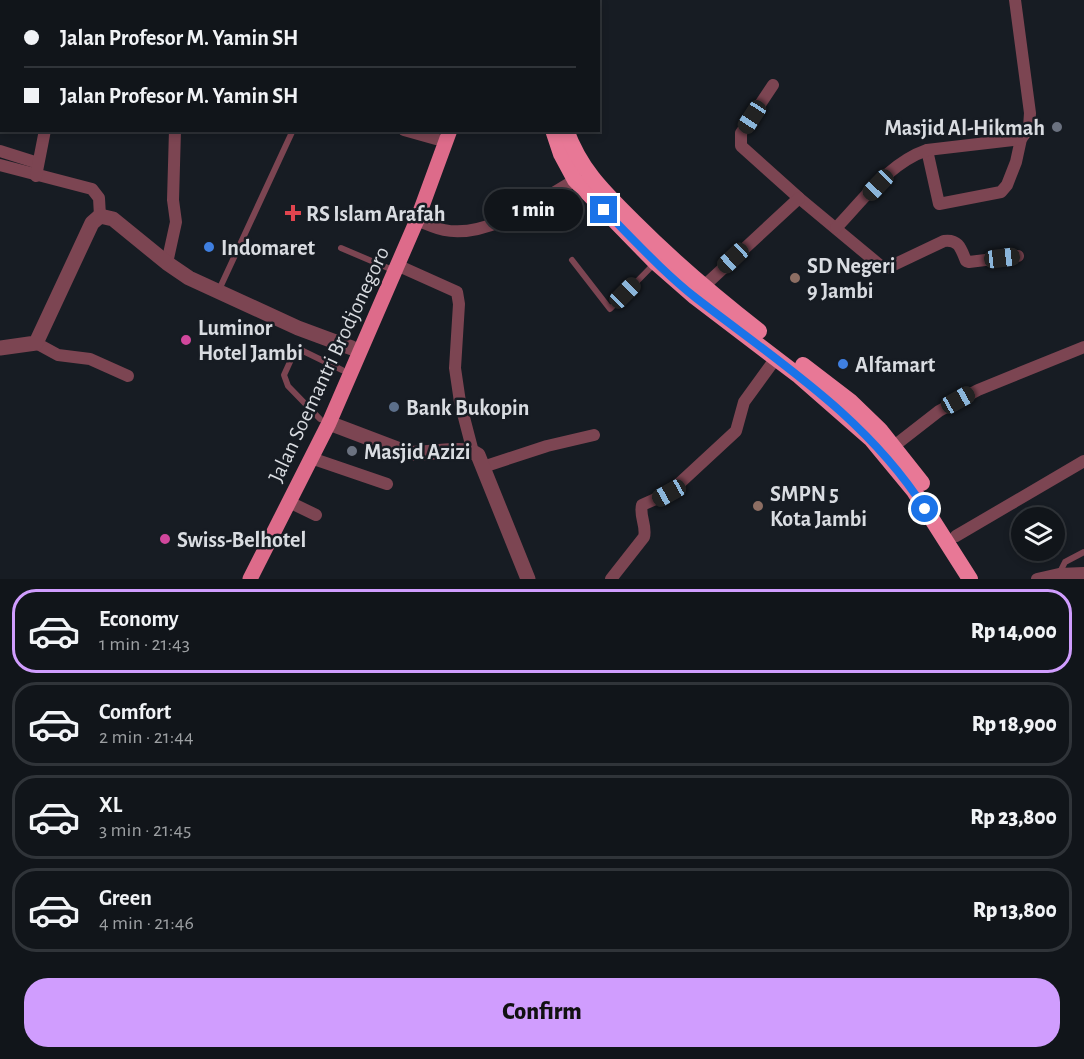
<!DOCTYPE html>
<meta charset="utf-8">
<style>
body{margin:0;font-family:"Alegreya Sans",sans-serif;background:#1a1e23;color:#f1f3f6;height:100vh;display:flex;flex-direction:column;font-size:22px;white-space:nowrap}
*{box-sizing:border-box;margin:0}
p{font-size:20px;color:#9c9fa2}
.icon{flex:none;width:33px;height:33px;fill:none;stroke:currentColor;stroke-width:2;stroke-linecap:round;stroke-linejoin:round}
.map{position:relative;height:579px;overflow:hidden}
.drawer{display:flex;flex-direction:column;background:#11151a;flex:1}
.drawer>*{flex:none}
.banner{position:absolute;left:0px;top:0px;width:600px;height:132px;box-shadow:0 3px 9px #0003,0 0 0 2px #303439;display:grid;align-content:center;height:132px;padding:0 24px;background:#11151a}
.fabs{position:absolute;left:1011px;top:507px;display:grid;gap:12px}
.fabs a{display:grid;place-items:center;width:54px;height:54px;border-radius:50%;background:#11151a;box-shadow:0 3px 9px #0003,0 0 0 2px #303439;font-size:30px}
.end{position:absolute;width:27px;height:27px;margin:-14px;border:8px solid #1a73e8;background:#fff;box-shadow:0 0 0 3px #fff}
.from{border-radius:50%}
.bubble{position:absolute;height:42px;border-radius:21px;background:#11151a;box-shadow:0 3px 9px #0003,0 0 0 2px #303439;font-size:20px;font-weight:800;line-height:42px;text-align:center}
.car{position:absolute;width:18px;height:36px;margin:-18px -9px;border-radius:8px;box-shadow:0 0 4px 2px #0007;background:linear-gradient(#222 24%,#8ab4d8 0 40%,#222 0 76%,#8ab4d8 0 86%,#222 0)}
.banner b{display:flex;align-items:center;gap:21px;height:57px;font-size:22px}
.banner b+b{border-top:2px solid #303439}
.banner i{width:15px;height:15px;background:#f1f3f6}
ul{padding:10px 0 0;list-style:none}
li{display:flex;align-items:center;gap:18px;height:84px;margin:0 12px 9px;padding:0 12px;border:3px solid #303439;border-radius:24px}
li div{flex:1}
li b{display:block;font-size:22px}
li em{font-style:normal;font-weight:800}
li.active{border-color:#d09dfe}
li>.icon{width:54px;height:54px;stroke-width:1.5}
.action{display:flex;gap:12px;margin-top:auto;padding:12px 24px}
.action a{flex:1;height:69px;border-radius:24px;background:#d09dfe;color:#111;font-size:24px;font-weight:800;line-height:69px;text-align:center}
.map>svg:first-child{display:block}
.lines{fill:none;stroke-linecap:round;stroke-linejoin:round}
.service{stroke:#7c4552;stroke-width:6}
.minor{stroke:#7c4552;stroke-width:12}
.tertiary{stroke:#7c4552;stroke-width:15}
.primary{stroke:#dd6b8a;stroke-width:15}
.trunk{stroke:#e87896;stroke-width:16}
.route{stroke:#1a73e8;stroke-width:8}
.worship-dot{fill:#6b7280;stroke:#171c23;stroke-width:2}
.health-dot{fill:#e0444e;stroke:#171c23;stroke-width:2}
.shop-dot{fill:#3f7fe0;stroke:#171c23;stroke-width:2}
.education-dot{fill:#8d6e63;stroke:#171c23;stroke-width:2}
.hotel-dot{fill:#d1479c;stroke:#171c23;stroke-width:2}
.service-dot{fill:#5c6f8a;stroke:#171c23;stroke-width:2}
.labels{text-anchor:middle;stroke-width:5;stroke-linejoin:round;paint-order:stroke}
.poi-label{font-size:22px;font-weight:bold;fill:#d9dce1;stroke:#171c23;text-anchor:start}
.street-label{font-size:22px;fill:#d9dce1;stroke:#171c23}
</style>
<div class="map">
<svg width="1084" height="579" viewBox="0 0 1084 579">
<rect width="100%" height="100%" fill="#171c23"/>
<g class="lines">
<g class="service">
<polyline points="341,248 388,268"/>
<polyline points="572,260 610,309 655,263"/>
<polyline points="218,292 293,130"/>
<polyline points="320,419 288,386 284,375 294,353 301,350 342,370"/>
<polyline points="1059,574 1065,562 1084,552"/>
</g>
<g class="minor">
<polyline points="37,0 39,2"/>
<polyline points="159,0 161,2"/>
<polyline points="508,0 510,2"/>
<polyline points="17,2 18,0"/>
<polyline points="212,2 213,0"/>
<polyline points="0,53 2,49"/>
<path d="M 773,85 L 741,133 L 741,146 L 799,198 L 882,267 L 887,268 L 944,241 C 959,239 961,249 966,261 L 969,262 L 1018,256"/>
<polyline points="404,130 436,139"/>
<polyline points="927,150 939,204 1001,192 1007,185 1016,162 1021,139 1029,128 1030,113 1015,0"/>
<polyline points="0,151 38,163"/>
<polyline points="0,165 92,189 99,198 100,216"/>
<polyline points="36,176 45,130"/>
<path d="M 417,220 C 426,224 435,228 444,230 C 487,239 539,201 575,180"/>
<path d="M 836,228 C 863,200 889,163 927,150 L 1021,139"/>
<polyline points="167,263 176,222 173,200 175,130"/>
<polyline points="399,266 457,292 459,304 455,368 460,402 473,452"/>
<polyline points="703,287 799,198"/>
<polyline points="36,343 58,355 90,359 128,376"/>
<polyline points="894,446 939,411 978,390 1084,347"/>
<polyline points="311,458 387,484"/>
<polyline points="483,467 547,446 594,435"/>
<polyline points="289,502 316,515"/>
<polyline points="956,536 1084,461"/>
<path d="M 611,579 L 644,537 C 647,526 639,516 642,505 L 669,493 L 736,431 L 744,402 L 776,358"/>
<polyline points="1037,579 1059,574 1084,573"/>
</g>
<g class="tertiary">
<polyline points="0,348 36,343 92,223 100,216 113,219 167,263 189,278 298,328 352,348"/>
<path d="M 329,423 L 408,453 C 427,455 465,445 478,455 L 528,579"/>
</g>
<polyline class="primary" points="250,579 329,423 417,220 450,130"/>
<g class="trunk">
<polyline points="534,2 537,0"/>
<polyline points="567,2 569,0"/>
<polyline points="553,130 561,154 575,180 655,262 695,297 799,376 871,439 914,491 970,579"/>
<path d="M 566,130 C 581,171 604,192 634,222 C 674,262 714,296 759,331"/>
<polyline points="803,365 850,401 880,430 922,483"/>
</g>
</g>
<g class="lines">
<path class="route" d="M 604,210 C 634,240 663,272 696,298 C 780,363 867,418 925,509"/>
</g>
<g class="worship-dot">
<circle cx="1057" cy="127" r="6"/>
<circle cx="352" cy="451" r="6"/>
</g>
<path class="health-dot" d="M290 204h6v6h6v6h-6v6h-6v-6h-6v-6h6z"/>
<g class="shop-dot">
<circle cx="209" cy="247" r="6"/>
<circle cx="843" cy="364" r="6"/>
</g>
<g class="education-dot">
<circle cx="795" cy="278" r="6"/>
<circle cx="758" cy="506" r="6"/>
</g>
<g class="hotel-dot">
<circle cx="186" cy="340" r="6"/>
<circle cx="165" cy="539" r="6"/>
</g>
<circle class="service-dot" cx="394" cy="407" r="6"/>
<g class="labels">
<g class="poi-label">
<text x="1045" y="135" text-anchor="end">Masjid Al-Hikmah</text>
<text x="306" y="221">RS Islam Arafah</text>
<text x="221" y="255">Indomaret</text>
<text x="807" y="273">SD Negeri<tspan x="807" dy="25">9 Jambi</tspan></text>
<text x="198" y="335">Luminor<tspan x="198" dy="25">Hotel Jambi</tspan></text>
<text x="855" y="372">Alfamart</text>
<text x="406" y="415">Bank Bukopin</text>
<text x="364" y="459">Masjid Azizi</text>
<text x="770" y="501">SMPN 5<tspan x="770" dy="25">Kota Jambi</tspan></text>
<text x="177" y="547">Swiss-Belhotel</text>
</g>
<g class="street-label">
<text transform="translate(328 364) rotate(-65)" y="8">Jalan Soemantri Brodjonegoro</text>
</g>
</g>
</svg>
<div class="fabs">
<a><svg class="icon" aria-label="layers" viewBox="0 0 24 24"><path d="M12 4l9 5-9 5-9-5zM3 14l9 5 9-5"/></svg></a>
</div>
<i class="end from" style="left:925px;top:509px"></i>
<i class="end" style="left:604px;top:210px"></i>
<div class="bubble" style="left:484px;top:189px;width:99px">1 min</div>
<i class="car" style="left:752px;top:117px;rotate:213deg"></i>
<i class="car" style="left:878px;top:185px;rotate:224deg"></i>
<i class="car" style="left:733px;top:258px;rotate:227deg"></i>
<i class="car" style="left:1002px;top:258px;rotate:83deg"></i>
<i class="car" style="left:625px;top:293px;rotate:45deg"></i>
<i class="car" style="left:958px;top:400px;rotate:61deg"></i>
<i class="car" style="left:669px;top:493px;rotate:241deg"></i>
<div class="banner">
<b><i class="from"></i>Jalan Profesor M. Yamin SH</b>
<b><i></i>Jalan Profesor M. Yamin SH</b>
</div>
</div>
<section class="drawer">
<ul>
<li class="active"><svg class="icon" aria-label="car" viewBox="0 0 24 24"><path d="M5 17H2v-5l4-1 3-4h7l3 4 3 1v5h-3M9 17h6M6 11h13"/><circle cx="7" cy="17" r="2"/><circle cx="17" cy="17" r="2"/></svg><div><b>Economy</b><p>1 min · 21:43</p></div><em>Rp 14,000</em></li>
<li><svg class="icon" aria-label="car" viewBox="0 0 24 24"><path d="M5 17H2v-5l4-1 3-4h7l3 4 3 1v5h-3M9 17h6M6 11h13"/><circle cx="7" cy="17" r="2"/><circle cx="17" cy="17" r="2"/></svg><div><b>Comfort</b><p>2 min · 21:44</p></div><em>Rp 18,900</em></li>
<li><svg class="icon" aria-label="car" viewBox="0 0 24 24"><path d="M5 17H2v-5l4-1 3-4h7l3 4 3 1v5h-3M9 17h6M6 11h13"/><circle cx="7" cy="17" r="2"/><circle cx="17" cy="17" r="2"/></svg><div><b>XL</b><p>3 min · 21:45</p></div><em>Rp 23,800</em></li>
<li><svg class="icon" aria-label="car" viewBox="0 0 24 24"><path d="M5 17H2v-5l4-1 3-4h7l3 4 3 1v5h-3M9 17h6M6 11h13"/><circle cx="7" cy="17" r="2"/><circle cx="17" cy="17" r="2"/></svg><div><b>Green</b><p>4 min · 21:46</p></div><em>Rp 13,800</em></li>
</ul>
<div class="action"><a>Confirm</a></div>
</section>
